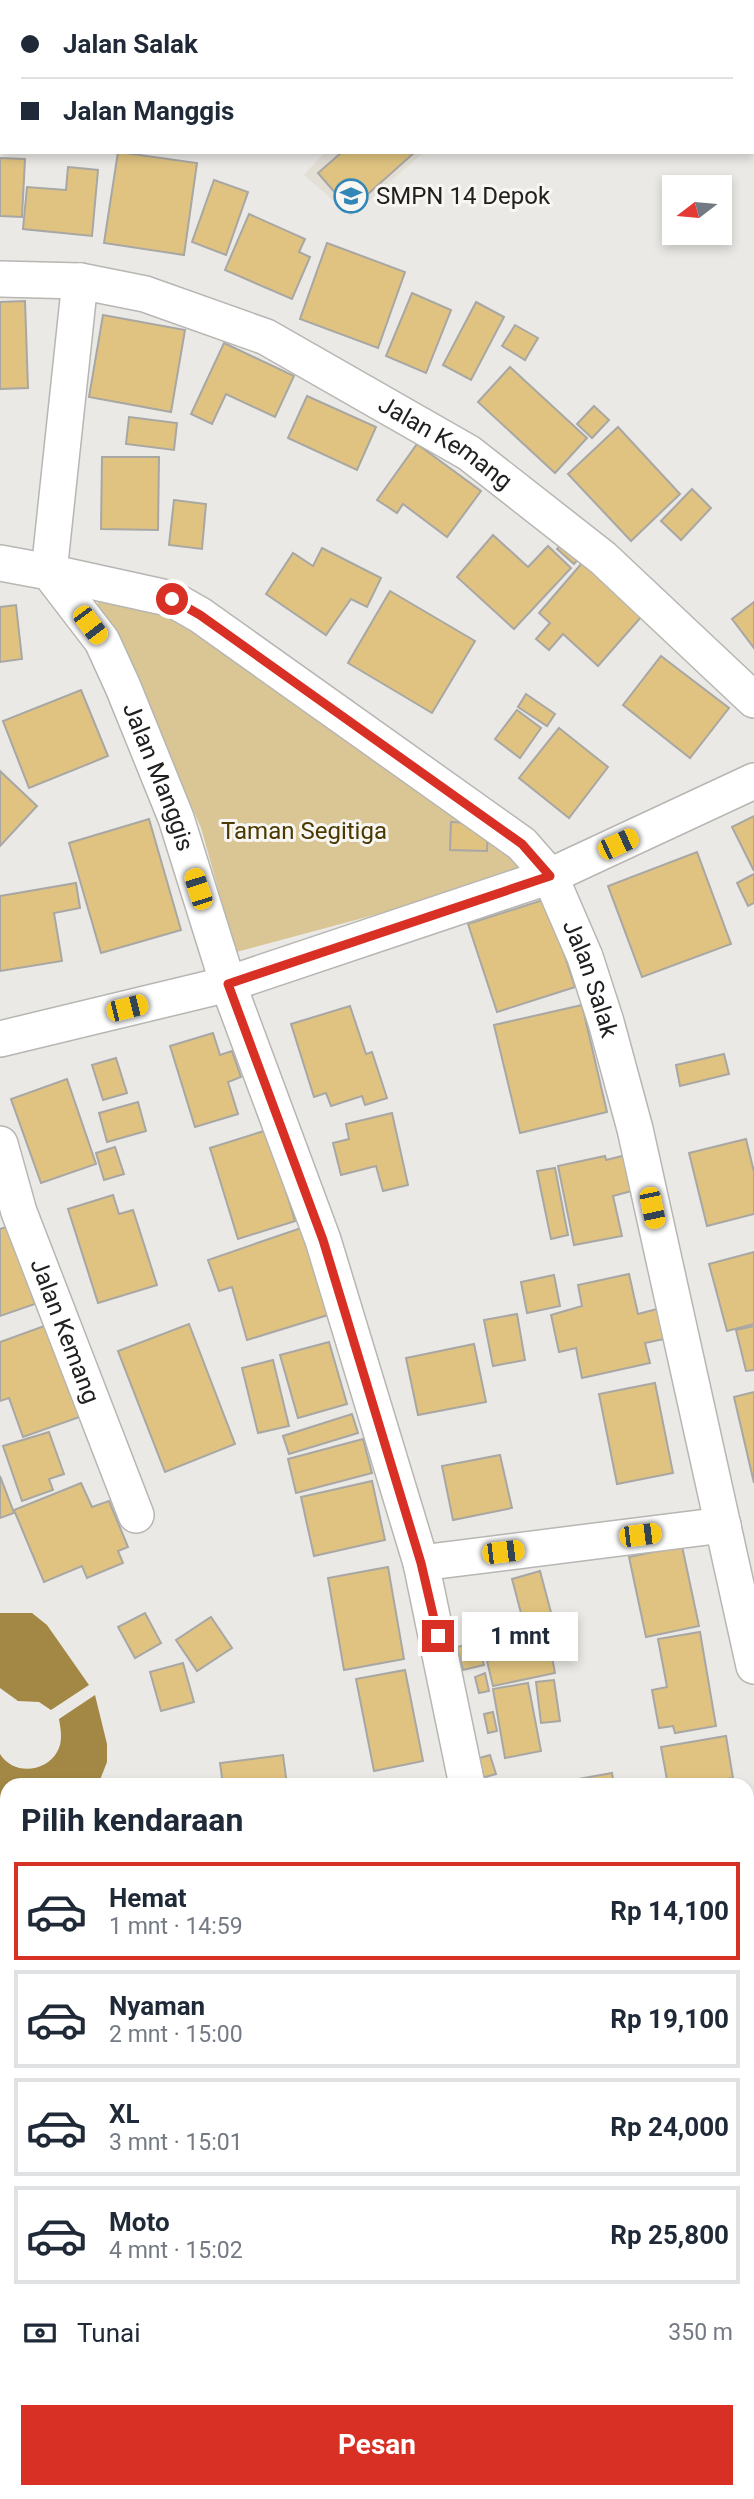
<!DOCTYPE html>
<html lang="id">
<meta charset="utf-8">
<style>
body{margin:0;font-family:Roboto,sans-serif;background:#f2f2f3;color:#1f2937;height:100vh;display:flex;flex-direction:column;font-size:26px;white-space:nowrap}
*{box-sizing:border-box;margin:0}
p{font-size:23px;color:#747a83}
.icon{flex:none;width:38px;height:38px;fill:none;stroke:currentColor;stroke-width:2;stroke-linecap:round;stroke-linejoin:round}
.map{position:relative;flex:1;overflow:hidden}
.panel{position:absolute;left:0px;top:1778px;width:754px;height:721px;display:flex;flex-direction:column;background:#fff;border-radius:21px 21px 0 0;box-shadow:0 4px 10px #0003}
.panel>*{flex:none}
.banner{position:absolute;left:0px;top:0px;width:754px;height:154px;box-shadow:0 4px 10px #0003;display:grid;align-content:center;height:154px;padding:0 21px;background:#fff}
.needle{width:46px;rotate:254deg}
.fabs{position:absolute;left:662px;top:175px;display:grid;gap:14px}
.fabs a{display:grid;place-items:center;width:70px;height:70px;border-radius:0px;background:#fff;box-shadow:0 4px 10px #0003;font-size:35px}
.end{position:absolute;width:32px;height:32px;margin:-16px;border:9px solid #d93025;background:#fff;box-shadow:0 0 0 4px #fff}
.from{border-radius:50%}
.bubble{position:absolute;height:49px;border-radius:0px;background:#fff;box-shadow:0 4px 10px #0003;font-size:23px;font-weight:700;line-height:49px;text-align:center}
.car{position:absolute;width:21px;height:42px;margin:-21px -10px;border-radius:9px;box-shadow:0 0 5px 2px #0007;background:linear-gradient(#f5c518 24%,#345 0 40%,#f5c518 0 76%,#345 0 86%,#f5c518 0)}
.banner b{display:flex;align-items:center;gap:24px;height:66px;font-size:26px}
.banner b+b{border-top:2px solid #e0e1e3}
.banner i{width:18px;height:18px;background:#1f2937}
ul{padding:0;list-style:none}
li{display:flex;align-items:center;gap:21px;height:98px;margin:0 14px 10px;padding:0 7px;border:4px solid #e0e1e3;border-radius:0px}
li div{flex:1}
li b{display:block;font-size:26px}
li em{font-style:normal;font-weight:700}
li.on{border-color:#d93025}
li>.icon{width:63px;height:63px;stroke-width:1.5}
h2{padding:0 21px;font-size:32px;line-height:84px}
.pay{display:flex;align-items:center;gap:18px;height:77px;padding:0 21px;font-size:26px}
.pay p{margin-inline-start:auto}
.action{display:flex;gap:14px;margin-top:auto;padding:14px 21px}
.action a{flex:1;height:80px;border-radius:0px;background:#d93025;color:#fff;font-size:28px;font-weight:700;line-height:80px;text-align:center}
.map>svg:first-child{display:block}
.built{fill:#e3dfd5}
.green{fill:#dac594}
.water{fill:#a38845}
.building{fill:#e0c380;stroke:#a8a7a4;stroke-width:2}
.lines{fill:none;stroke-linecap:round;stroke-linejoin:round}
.minor-casing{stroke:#b7b6b3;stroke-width:38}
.major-casing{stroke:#c5c5c5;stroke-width:42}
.minor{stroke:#fff;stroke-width:35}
.major{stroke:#d5c08c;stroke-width:38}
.route{stroke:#d93025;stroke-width:9}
.labels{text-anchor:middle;stroke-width:6;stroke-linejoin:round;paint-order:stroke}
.poi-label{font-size:24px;fill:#21201f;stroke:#f7f6f3;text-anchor:start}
.street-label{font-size:24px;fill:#21201f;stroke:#f7f6f3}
.park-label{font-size:24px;fill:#4c3900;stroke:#f7f6f3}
</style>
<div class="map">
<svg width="754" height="2499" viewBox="0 0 754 2499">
<rect width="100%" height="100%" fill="#eae9e6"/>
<g class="built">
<rect x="249" y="0" width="285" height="2"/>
<polygon points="325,152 424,152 351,216 304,175"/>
</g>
<polygon class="green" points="98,599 181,608 480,831 521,868 501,881 236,952 201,828 117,635 97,610"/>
<g class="water">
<polygon points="0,1613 32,1613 47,1625 89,1685 51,1710 39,1702 18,1701 0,1688"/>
<path d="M 95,1695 L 107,1744 L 107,1762 L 98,1785 L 7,1785 L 7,1875 L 0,1877 L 0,1754 C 13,1775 45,1773 57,1752 C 63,1742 61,1731 59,1719 Z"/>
</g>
<g class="building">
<rect x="249" y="0" width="63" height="2"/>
<rect x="363" y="0" width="102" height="2"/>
<polygon points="0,22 2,22 2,66 0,47"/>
<polygon points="118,152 197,163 184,255 104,243"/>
<polygon points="342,152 415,152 350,210 318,173"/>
<polygon points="0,158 25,159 22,217 0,216"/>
<polygon points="68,167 98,170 92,236 23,229 27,187 66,190"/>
<polygon points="214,180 248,192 226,255 192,242"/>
<polygon points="249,214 305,239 299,252 310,257 292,299 225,270"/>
<polygon points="327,243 405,272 378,348 300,319"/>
<polygon points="412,293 451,310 426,373 386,356"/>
<polygon points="25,301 28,388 0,389 0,302"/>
<polygon points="476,302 504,317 471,380 443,365"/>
<polygon points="103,315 185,330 171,412 89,397"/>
<polygon points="515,325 538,338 525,360 502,346"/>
<polygon points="224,343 294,376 275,417 226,394 212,424 191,414"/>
<polygon points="510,367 587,438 555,473 478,402"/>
<polygon points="307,396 376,427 357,470 288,438"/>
<polygon points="594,406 609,420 592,438 577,424"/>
<polygon points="129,417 177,423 174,450 126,444"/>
<polygon points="618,427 680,494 631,541 568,474"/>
<polygon points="417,444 481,491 447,537 403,504 397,513 377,500"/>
<polygon points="102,457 159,457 158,530 101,529"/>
<polygon points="692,489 711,508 681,540 661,521"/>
<polygon points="174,500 206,504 202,549 169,545"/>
<polygon points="493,535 528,567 548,546 571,568 514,629 457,577"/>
<polygon points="570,536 585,551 574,564 557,549"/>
<polygon points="322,548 381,578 367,607 351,599 326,635 266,594 293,553 313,566"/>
<polygon points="582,563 642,616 598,666 563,634 549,650 536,639 550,623 539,613"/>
<polygon points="390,591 475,641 432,713 348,663"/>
<polygon points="754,602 754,648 732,619"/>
<polygon points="16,605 22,659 0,662 0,607"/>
<polygon points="661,656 729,708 690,758 623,705"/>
<polygon points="81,690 108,756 29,788 3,721"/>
<polygon points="526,694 555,714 547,726 518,707"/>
<polygon points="517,710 541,728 520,758 495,739"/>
<polygon points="559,728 608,767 569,818 519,778"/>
<polygon points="0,771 37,806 0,846"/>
<polygon points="754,816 754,871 732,827"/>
<polygon points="149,819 181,930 101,953 69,843"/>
<polygon points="451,822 488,824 487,851 450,850"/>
<polygon points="697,852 731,944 642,977 608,886"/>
<polygon points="754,874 754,903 748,906 737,883"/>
<polygon points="76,883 80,908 54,913 62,961 0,971 0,896"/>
<polygon points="546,899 575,987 497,1012 468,924"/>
<polygon points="582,1005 607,1112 520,1133 494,1025"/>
<polygon points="350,1006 366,1054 372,1052 387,1098 365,1105 362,1096 331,1106 326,1093 314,1097 291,1024"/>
<polygon points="213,1033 220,1055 232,1051 241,1077 228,1082 238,1114 195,1127 170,1046"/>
<polygon points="724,1054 729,1074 680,1086 676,1065"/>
<polygon points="116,1058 127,1093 103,1100 92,1065"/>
<polygon points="67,1079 96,1164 41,1183 11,1099"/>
<polygon points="138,1102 146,1131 107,1142 99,1113"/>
<polygon points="392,1113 408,1185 383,1191 376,1166 341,1175 333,1143 349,1139 346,1124"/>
<polygon points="267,1130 295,1221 238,1239 210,1148"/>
<polygon points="746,1139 754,1172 754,1214 707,1226 689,1153"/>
<polygon points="115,1147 124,1174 104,1180 96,1153"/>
<polygon points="630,1154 639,1189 613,1196 622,1236 574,1245 558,1166 605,1156 606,1160"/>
<polygon points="555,1168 568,1235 551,1239 537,1171"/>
<polygon points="113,1195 119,1214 133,1210 157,1285 98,1303 68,1209"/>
<polygon points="9,1226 35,1304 0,1316 0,1229"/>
<polygon points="301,1228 328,1315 247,1340 232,1287 219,1291 208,1260"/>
<polygon points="754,1252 754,1324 727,1331 709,1264"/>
<polygon points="629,1274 638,1314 657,1309 664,1339 645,1343 650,1363 582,1378 576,1348 559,1352 551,1315 582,1306 578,1285"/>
<polygon points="554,1275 560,1306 527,1313 521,1282"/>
<polygon points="517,1314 525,1360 493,1366 484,1320"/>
<polygon points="58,1321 91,1413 23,1437 9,1398 0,1401 0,1342"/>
<polygon points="189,1324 235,1444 165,1472 118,1351"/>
<polygon points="754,1326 754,1370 746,1371 736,1330"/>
<polygon points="329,1342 347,1404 298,1418 280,1355"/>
<polygon points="474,1344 486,1402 418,1415 406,1358"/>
<polygon points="273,1360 289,1426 258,1433 242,1368"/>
<polygon points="655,1383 673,1473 617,1484 599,1394"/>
<polygon points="754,1392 754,1483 734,1397"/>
<polygon points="352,1414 358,1433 289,1454 283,1436"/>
<polygon points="49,1432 64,1474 49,1479 53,1490 22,1501 3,1446"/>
<polygon points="363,1439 372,1473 296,1493 288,1459"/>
<polygon points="500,1455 512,1508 453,1520 442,1466"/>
<polygon points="0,1476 14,1513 0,1518"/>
<polygon points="372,1481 385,1540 314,1556 301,1497"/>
<polygon points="81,1483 92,1507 109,1501 128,1547 118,1551 123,1563 87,1578 82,1566 44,1582 14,1510"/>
<polygon points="682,1546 699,1626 646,1637 629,1557"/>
<polygon points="388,1567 404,1659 344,1670 328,1578"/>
<polygon points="540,1571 553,1620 525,1628 512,1579"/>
<polygon points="145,1613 161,1643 135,1658 118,1627"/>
<polygon points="211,1617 232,1648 197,1671 176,1640"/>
<polygon points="700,1632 716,1726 675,1733 673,1726 659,1728 652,1690 667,1687 658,1639"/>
<polygon points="478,1642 484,1665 463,1670 457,1647"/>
<polygon points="550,1647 555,1673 493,1686 487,1661"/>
<polygon points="183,1663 194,1702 161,1711 150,1672"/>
<polygon points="405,1670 423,1761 374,1771 356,1679"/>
<polygon points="485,1673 489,1691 479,1693 475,1677"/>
<polygon points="554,1680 560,1721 541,1723 536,1682"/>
<polygon points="528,1683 541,1751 505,1758 493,1689"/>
<polygon points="493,1712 497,1731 488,1733 484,1714"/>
<polygon points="726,1736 733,1778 693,1785 668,1785 661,1747"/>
<polygon points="283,1755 287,1785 223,1785 220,1763"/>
<polygon points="490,1755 496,1774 482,1778 476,1759"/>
<polygon points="612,1773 614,1785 545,1785"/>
<polygon points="747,1806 752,1835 747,1836"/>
<polygon points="747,1983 754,1984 752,2030 747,2029"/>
<polygon points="0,2148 7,2149 6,2206 0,2205"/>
<polygon points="754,2241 754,2284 747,2282 747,2265"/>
<polygon points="747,2290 754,2291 754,2302 747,2301"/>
<polygon points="747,2305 754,2306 754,2327 747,2326"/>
<polygon points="0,2317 7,2318 7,2397 0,2396"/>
<polygon points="747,2333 754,2334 754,2391 747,2390"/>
<polygon points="747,2428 754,2429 754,2499 696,2499 697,2492 747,2492"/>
<polygon points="0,2468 7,2469 7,2492 29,2492 28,2499 0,2499"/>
<polygon points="113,2492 133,2492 133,2496"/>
<polygon points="152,2492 173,2492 172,2496"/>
<polygon points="442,2492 482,2492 481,2498"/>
<rect x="529" y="2492" width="36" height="7"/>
<polygon points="570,2492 597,2492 596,2499 569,2499"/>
</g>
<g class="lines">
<defs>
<g id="minor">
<path id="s1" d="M 0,279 L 80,281 L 145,294 L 266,337 L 469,453 L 603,558 L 754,700"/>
<path id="s2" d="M 80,281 L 49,572 L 172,599 L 200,615 L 522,844 L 550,876 L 585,957 L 606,1022 L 635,1129 L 754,1666"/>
<path id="s3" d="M 0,563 L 49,572 L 102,641 L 123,687 L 176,818 L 228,984 L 323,1240 L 421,1563 L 467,1785"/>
<polyline points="0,1039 228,984 550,876 754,781"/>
<path id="s4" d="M 0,1144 L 19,1212 L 136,1515"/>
<polyline points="421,1563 723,1525"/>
<polyline points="747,2151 754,2123"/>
<polyline points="747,2197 754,2198"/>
<polyline points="90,2499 91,2492"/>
<polyline points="387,2499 388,2492"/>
<polyline points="675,2499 676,2492"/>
</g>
<g id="major">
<polyline points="747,1902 754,1901"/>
<polyline points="0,2091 7,2089"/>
</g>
</defs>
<use href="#minor" class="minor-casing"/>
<use href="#major" class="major-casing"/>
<use href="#minor" class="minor"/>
<use href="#major" class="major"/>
</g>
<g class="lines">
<polyline class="route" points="172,599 200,615 522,844 550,876 228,984 323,1240 421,1563 438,1636"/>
</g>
<defs>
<symbol id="school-ring" viewBox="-11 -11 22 22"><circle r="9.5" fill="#f7f6f3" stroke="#3287b7" stroke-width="1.5"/><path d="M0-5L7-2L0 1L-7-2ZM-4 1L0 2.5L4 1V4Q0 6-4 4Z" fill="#3287b7"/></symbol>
</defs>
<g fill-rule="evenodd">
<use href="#school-ring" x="332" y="177" width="38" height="38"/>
</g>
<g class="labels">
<g class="poi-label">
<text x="376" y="204">SMPN 14 Depok</text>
</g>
<g class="street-label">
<text dy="8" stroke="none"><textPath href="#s1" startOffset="483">Jalan Kemang</textPath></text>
<text dy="8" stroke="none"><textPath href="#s3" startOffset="284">Jalan Manggis</textPath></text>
<text dy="8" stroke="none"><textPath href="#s2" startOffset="999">Jalan Salak</textPath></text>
<text dy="8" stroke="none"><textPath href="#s4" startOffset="198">Jalan Kemang</textPath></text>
</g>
<g class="park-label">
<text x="304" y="839">Taman Segitiga</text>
</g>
</g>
</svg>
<div class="fabs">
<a><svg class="needle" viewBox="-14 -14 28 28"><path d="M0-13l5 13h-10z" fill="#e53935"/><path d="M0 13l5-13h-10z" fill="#747a83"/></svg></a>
</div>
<i class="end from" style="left:172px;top:599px"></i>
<i class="end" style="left:438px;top:1636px"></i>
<div class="bubble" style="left:462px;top:1612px;width:116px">1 mnt</div>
<i class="car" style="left:90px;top:625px;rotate:143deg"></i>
<i class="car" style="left:618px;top:844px;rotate:65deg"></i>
<i class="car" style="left:198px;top:889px;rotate:342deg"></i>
<i class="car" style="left:127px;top:1008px;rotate:76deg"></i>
<i class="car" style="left:652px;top:1208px;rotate:168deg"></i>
<i class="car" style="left:640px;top:1535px;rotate:83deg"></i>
<i class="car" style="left:503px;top:1552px;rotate:83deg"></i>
<div class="banner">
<b><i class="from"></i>Jalan Salak</b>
<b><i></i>Jalan Manggis</b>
</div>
<section class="panel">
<h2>Pilih kendaraan</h2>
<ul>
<li class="on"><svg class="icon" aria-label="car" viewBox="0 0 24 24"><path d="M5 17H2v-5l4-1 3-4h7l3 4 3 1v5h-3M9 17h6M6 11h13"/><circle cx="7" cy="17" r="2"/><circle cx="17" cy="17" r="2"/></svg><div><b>Hemat</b><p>1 mnt · 14:59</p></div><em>Rp 14,100</em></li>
<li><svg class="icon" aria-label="car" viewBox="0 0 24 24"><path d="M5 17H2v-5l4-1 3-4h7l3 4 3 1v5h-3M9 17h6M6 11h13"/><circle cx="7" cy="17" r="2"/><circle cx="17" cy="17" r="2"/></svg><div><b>Nyaman</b><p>2 mnt · 15:00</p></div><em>Rp 19,100</em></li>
<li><svg class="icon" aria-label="car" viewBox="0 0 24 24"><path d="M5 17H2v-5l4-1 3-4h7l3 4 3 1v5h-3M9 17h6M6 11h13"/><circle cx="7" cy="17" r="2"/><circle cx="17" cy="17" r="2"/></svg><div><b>XL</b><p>3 mnt · 15:01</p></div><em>Rp 24,000</em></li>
<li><svg class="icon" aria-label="car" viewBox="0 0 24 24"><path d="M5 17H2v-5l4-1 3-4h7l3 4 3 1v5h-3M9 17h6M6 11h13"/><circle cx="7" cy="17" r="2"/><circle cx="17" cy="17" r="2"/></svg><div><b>Moto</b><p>4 mnt · 15:02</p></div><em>Rp 25,800</em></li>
</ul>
<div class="pay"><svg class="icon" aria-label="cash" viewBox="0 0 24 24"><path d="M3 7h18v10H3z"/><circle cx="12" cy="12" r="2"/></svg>Tunai<p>350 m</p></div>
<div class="action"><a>Pesan</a></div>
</section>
</div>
